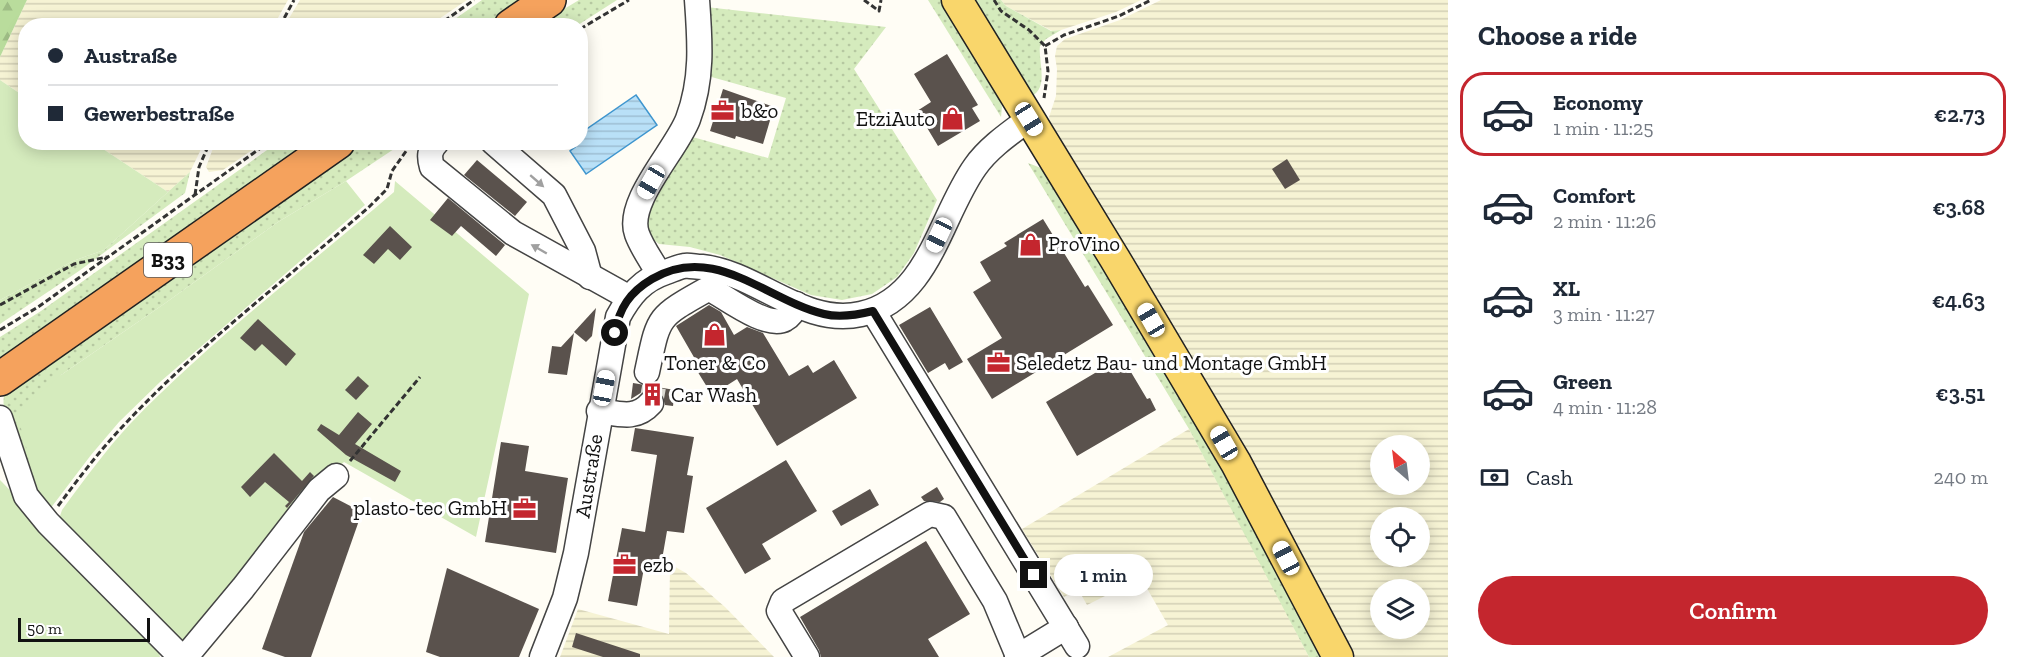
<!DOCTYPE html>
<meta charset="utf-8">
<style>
body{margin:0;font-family:"Zilla Slab",serif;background:#f2f2f3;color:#1f2937;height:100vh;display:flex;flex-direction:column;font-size:22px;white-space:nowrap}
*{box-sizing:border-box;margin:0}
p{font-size:20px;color:#747a83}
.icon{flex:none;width:33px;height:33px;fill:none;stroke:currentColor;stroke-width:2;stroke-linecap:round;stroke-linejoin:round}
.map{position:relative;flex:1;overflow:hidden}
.panel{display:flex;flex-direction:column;background:#fff;width:570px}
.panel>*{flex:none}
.guide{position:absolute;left:18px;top:18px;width:570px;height:132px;border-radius:24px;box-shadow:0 3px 15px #0003;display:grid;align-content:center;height:132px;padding:0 30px;background:#fff}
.needle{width:39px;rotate:332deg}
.buttons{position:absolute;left:1370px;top:435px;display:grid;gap:12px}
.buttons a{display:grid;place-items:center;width:60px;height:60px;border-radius:50%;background:#fff;box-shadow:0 3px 15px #0003;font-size:30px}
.scale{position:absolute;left:18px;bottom:15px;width:132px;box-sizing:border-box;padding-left:6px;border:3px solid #111;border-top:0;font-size:16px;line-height:21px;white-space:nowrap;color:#111;-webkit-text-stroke:4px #fff;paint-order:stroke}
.end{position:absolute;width:27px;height:27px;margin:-14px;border:8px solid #111;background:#fff;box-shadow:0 0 0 3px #fff}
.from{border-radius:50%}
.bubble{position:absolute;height:42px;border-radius:21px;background:#fff;box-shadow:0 3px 15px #0003;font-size:20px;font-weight:600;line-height:42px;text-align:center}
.car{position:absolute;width:18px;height:36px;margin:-18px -9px;border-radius:8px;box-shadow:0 0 4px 2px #0007;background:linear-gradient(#fff 24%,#345 0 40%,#fff 0 76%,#345 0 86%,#fff 0)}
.guide b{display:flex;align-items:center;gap:21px;height:57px;font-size:22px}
.guide b+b{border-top:2px solid #e0e1e3}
.guide i{width:15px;height:15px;background:#1f2937}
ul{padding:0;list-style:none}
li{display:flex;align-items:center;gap:18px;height:84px;margin:0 12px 9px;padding:0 18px;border:3px solid transparent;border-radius:24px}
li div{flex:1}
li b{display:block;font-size:22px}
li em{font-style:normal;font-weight:600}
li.current{border-color:#c4262e}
li>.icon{width:54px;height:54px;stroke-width:1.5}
h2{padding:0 30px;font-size:27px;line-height:72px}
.pay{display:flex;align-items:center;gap:15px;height:66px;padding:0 30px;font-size:22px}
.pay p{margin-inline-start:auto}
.button{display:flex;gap:12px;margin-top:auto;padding:12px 30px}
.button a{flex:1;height:69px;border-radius:36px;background:#c4262e;color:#fff;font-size:24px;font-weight:600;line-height:69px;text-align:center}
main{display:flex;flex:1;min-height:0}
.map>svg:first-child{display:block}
.farmland{fill:url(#farmland-rules);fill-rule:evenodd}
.grass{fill:url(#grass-dots)}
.forest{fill:url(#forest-firs)}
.park{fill:#d5ebbd}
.water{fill:url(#water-rules);stroke:#3f96cf;stroke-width:1.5}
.building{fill:#5a524d}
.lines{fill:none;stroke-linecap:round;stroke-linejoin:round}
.minor-tunnel{stroke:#dbdad3;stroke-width:24;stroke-dasharray:24 12;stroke-linecap:butt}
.minor-casing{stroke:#444;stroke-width:27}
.major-casing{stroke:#222;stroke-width:33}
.highway-casing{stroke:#222;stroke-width:36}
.path{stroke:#333;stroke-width:3;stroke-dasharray:6 3;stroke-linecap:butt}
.minor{stroke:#fff;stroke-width:24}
.major{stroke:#f9d66b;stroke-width:30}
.highway{stroke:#f5a25d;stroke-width:33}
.oneway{fill:#a0a0a0}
.route{stroke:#111;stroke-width:8}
.labels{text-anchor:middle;stroke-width:6;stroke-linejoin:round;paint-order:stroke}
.shield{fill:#fff;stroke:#585858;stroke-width:1.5}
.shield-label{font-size:20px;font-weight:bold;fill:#111}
.poi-label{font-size:21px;fill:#111;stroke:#fff;text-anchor:start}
.street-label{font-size:21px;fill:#111;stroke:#fff}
</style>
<main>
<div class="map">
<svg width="1448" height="657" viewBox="0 0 1448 657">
<defs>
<pattern id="farmland-rules" width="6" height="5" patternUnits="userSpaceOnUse" patternTransform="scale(1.5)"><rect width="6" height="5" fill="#f6f3d4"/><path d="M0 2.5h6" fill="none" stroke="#d2cfb5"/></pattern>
<pattern id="grass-dots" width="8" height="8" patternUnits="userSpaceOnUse" patternTransform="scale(1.5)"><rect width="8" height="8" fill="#d5ebbd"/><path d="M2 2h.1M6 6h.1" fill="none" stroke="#b6c8a1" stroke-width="1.8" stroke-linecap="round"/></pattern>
<pattern id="forest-firs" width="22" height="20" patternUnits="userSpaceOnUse" patternTransform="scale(1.5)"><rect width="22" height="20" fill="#b9dc9c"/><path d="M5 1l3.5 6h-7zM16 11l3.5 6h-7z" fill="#9ebc85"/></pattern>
<pattern id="water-rules" width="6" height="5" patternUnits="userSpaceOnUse" patternTransform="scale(1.5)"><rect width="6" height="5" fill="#b9e0f7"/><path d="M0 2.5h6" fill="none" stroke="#9ebfd3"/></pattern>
</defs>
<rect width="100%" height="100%" fill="#fffdf5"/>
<g class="farmland">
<polygon points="27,0 288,0 274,25 26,26 25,97 0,80 0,57"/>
<polygon points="300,0 467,0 430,25 285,25"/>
<polygon points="1001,0 1141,0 1116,12 1061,30 1052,31 1006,6"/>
<path d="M 1161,0 L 1448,0 L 1448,657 L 1355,657 L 1249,455 L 1128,251 L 1052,129 L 1049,117 L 1056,96 L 1057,69 L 1055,56 L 1057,46 L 1065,39 L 1120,20 ZM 1380,446 L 1419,446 L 1419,484 L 1380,484 ZM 1380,518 L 1419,518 L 1419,556 L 1380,556 ZM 1380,590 L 1419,590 L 1419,628 L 1380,628 Z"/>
<polygon points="94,143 204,143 190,172 168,192"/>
<polygon points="215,143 215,142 262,143 223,170 209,172 206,167"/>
<polygon points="1189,429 1266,574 1309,657 1108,657 1168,625 1141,578 1087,605 1078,589 1064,597 1022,529"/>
<polygon points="670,564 686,573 725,607 774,657 560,657 578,609 669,634"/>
</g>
<g class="grass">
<polygon points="482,0 528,0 489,25 445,26"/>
<polygon points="579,0 617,0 578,25 536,26"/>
<polygon points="928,0 942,0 999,96 1002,107 1001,117"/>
<path d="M 972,0 L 1001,0 L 1006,6 L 1051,31 L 1061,30 L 1046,39 L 1040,46 C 1038,61 1049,87 1032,96 Z"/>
<polygon points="706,7 886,27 854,69 937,200 914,253 897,277 872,294 842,300 811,295 720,255 690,247 659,244 649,236 645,219 655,192 689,136 768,158 786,98 708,76"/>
<polygon points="277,143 317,143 2,359 0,358 0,337 41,311"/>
<path d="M 358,143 L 403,143 L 346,181 L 278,222 L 164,304 L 61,375 L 37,487 L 39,504 L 6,418 C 3,406 2,398 7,387 L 264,206 Z"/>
<polygon points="1028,163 1041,168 1053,179 1222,470 1322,657 1309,657 1189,429"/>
<polygon points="190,172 185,193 79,271 0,324 0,300 73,261 104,250"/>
</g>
<polygon class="forest" points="0,0 27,0 0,57"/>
<g class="park">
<polygon points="0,80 25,97 26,142 94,143 168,192 104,250 73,261 0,300"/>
<polygon points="346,181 365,205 160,382 119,422 91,455 50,509 39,504 37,487 19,421 20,409 61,375 164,304 278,222"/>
<path d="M 395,181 L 529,294 L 476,537 L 344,462 L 322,482 L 192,641 L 171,638 L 59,519 L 62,510 C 84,480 105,451 130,424 C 210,341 307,267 394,192 Z"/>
<polygon points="0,480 156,641 160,657 0,657"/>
</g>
<polygon class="water" points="636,95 657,125 586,174 570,151 575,147 572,143 580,142 581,133"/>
<g class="building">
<polygon points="947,54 978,105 972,108 980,121 938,146 917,111 931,102 914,74"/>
<polygon points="723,89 774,107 763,144 736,136 735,139 710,131"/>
<polygon points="1287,159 1300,180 1285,189 1272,169"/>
<polygon points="477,160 527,202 515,216 464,175"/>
<polygon points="448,198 505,245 496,256 461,226 452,236 430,220"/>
<polygon points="1043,219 1085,287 1088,285 1113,325 992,399 967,359 1002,338 973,292 991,281 980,262 1007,246 1004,243"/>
<polygon points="390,226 412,247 400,260 388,249 374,264 363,255"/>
<polygon points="709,305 721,312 734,335 747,327 763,333 789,376 808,365 813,373 834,360 857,398 777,446 737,379 712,395 691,361 695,359 676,326"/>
<polygon points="930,307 963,362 949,370 945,363 928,373 899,325"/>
<polygon points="596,308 592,336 586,342 574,332"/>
<polygon points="258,319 296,354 286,366 262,344 255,351 240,338"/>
<polygon points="574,333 567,375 548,373 552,346 561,347"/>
<polygon points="1122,357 1147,399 1150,398 1156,410 1077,456 1046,402"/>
<polygon points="358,376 369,386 356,400 345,390"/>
<polygon points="633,383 675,390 673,406 665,405 662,394 655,389 647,389 631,399"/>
<polygon points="358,412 372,424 355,444 401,471 395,482 346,455 317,430 321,424 339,435"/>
<polygon points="635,428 694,437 687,475 693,476 684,533 667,531 660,571 644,568 637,606 608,601 622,528 645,532 648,513 657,455 631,451"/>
<polygon points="501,442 529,446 525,471 568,478 556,553 485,542"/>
<polygon points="274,453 302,481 310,472 314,476 287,508 285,506 289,502 265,482 250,497 241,487"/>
<polygon points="786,460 817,511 762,544 771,559 745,574 706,508"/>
<polygon points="937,487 944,499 940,502 924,501 921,497"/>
<polygon points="870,489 879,505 841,526 832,511"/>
<polygon points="333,497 362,512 311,657 285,657 262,649 304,532"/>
<polygon points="926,541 970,614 928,639 939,657 821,657 819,650 800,617"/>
<polygon points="447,568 539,609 519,657 440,657 426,652"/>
<polygon points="576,633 640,654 640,657 603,657 572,647"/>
</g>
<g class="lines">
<polyline class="minor-tunnel" points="651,403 654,387"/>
<defs>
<g id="minor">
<path d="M 437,142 C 429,150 429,157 432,167 L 513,233 L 628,297"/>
<polyline points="493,142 554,195 583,251 590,277"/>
<path d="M 659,274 C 652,261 642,248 637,234 C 625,202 677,149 688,119 C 703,79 700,41 697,0"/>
<polyline points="873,311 1077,646"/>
<path d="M 647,372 C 659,316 656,318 706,290 L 712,290 C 728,299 768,329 785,319 C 791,316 794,310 796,304"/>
<path d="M 599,411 C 620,414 636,420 651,403"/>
<polyline points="0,418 26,496 48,523 180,656"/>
<polyline points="188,654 243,588 319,490 336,476"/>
<path d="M 542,657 L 565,598 L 576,553 L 618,317 C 630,295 642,280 666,272 C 672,270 678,267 684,266 C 689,265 696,267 702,267 C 758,273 803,327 861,314 C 929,299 940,216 975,167 C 988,148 1010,133 1029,119"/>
<polyline points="807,657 779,611 783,601 930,514 944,517 995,601 1018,656"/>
<polyline points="1017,657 1066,627"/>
</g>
<polyline id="major" points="957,0 1115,259 1236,463 1338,657"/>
<g id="highway">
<polyline points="511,26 549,0"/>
<polyline points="0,379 338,142"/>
</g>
</defs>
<use href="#minor" class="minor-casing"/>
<use href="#major" class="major-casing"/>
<use href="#highway" class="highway-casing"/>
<g class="path">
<polyline points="864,0 879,11 881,0"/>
<polyline points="994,0 1001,11 1029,30 1045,46 1048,71 1044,98"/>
<polyline points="280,26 294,0"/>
<polyline points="437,26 474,0"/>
<polyline points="580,29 629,0"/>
<polyline points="1045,46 1064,35 1119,16 1151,0"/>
<polyline points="195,195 199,167 210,142"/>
<polyline points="0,305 74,264 107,257"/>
<polyline points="0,330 38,307 269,142"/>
<polyline points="350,461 420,377"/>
<path d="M 58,506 C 79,478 100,450 124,425 C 199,345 287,279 369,207 L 387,189 L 392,171 L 409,147"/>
</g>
<use href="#minor" class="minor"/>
<use href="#major" class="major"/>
<use href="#highway" class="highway"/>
</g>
<defs><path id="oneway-solid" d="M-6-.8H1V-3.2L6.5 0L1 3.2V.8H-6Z" transform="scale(1.5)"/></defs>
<g class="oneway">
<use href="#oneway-solid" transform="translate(537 181) rotate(41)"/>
<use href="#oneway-solid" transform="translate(539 249) rotate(-150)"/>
</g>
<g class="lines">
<path class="route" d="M 615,333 C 619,308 630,292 652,279 C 714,242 766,300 824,314 C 840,318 857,315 873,311 L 1034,575"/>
</g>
<defs>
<symbol id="office-bare" viewBox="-9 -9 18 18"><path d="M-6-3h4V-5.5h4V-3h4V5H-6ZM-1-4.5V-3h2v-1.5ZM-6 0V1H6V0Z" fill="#c4262e" stroke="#fff" stroke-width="2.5" paint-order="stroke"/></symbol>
<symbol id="shop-bare" viewBox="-9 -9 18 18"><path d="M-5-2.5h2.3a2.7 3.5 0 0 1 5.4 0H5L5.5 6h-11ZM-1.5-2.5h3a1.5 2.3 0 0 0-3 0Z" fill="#c4262e" stroke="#fff" stroke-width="2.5" paint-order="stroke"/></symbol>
<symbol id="building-bare" viewBox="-9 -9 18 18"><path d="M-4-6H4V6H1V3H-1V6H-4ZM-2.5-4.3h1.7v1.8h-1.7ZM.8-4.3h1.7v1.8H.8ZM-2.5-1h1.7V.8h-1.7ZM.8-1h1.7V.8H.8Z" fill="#c4262e" stroke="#fff" stroke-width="2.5" paint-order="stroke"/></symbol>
</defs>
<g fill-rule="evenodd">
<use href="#office-bare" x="706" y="94" width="33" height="33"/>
<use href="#shop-bare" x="936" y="102" width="33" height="33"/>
<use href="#shop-bare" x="1014" y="228" width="33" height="33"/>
<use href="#shop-bare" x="698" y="318" width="33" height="33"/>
<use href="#office-bare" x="982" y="346" width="33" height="33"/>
<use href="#building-bare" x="636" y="378" width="33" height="33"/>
<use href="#office-bare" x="508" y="492" width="33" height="33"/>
<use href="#office-bare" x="608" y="548" width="33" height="33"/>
</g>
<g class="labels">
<rect class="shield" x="144" y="243" width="48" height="34" rx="4.5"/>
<g class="shield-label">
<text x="168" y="267">B33</text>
</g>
<g class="poi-label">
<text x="741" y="118">b&amp;o</text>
<text x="935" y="126" text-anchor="end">EtziAuto</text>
<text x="1048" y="251">ProVino</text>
<text x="715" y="370" text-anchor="middle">Toner &amp; Co</text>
<text x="1016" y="370">Seledetz Bau- und Montage GmbH</text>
<text x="671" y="402">Car Wash</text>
<text x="507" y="515" text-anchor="end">plasto-tec GmbH</text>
<text x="643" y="572">ezb</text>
</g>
<g class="street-label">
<text transform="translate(589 476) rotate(-81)" y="7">Austraße</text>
</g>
</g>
</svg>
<div class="buttons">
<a><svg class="needle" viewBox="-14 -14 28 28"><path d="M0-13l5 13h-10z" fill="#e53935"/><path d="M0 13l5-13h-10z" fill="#747a83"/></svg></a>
<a><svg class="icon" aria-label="locate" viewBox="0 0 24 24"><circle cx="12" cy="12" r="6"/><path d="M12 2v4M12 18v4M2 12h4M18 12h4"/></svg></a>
<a><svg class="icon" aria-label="layers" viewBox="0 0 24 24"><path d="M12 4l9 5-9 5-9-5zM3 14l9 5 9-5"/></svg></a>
</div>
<div class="scale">50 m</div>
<i class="end from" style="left:615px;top:333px"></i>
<i class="end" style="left:1034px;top:575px"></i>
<div class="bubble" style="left:1054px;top:554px;width:99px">1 min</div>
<i class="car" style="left:1029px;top:119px;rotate:148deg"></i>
<i class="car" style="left:651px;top:182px;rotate:210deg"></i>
<i class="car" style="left:939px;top:235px;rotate:205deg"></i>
<i class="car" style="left:1151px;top:320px;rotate:330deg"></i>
<i class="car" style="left:604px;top:388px;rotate:11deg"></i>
<i class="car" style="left:1224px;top:443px;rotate:330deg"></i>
<i class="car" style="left:1286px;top:558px;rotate:332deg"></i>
<div class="guide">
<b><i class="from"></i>Austraße</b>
<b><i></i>Gewerbestraße</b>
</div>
</div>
<section class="panel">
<h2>Choose a ride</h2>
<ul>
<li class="current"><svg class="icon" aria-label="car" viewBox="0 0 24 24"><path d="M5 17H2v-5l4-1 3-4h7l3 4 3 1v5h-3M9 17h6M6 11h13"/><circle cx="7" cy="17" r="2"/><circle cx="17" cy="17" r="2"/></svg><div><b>Economy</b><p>1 min · 11:25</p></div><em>€2.73</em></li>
<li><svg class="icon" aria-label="car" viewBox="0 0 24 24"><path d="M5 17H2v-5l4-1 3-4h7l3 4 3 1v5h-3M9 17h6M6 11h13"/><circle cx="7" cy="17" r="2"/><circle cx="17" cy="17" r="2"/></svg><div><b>Comfort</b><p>2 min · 11:26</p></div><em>€3.68</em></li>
<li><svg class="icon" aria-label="car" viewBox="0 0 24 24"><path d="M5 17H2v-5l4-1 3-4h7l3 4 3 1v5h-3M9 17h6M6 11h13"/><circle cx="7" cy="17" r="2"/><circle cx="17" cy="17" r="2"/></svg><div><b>XL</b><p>3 min · 11:27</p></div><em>€4.63</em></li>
<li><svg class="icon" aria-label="car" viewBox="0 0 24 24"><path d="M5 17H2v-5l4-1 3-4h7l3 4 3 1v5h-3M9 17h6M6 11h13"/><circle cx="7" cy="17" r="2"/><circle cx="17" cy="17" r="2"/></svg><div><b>Green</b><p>4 min · 11:28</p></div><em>€3.51</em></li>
</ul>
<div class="pay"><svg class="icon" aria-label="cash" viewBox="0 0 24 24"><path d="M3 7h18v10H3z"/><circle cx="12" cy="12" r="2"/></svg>Cash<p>240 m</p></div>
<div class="button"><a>Confirm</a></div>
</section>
</main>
